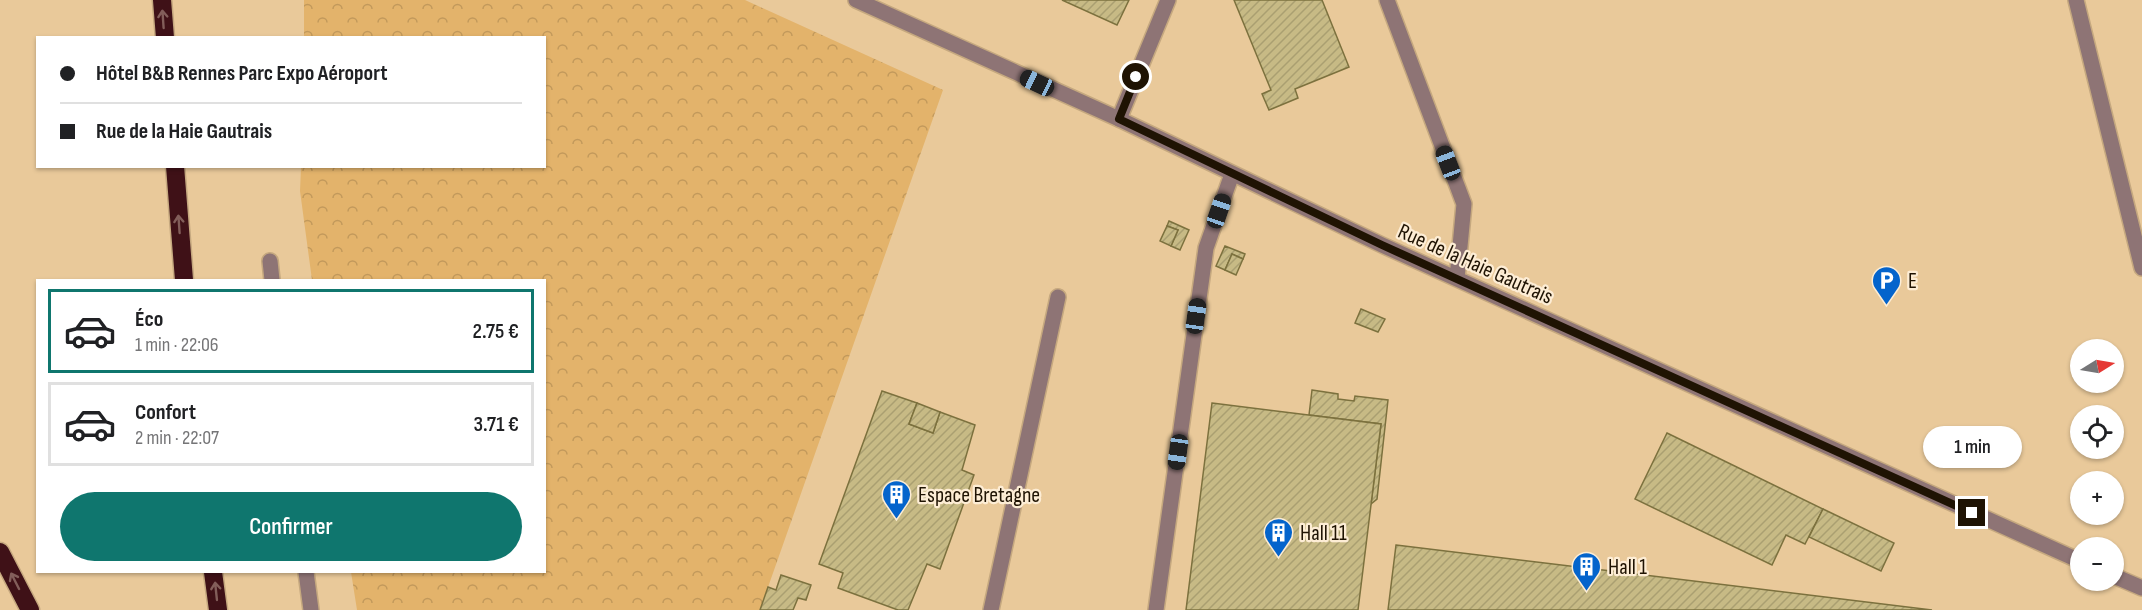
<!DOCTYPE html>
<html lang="fr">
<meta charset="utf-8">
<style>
body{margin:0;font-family:"Sofia Sans Condensed",sans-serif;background:#f6f6f6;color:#202124;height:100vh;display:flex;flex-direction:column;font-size:22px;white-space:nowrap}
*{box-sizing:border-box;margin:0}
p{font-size:20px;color:#757577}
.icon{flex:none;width:33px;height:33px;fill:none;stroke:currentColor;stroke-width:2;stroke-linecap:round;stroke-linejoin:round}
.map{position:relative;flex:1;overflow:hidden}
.panel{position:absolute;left:36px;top:279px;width:510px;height:294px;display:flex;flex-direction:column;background:#fff;border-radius:0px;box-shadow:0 2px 4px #0004}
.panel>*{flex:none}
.hud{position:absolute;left:36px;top:36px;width:510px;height:132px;border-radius:0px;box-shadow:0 2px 4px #0004;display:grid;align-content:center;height:132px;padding:0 24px;background:#fff}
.needle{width:39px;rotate:79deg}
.buttons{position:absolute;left:2070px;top:339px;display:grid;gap:12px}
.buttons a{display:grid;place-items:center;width:54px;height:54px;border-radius:50%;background:#fff;box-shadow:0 2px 4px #0004;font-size:30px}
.end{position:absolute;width:27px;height:27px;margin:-14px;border:8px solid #1f1303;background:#fff;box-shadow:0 0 0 3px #fff}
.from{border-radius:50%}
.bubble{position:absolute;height:42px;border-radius:21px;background:#fff;box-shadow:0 2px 4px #0004;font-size:20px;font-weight:600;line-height:42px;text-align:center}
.car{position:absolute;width:18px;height:36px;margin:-18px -9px;border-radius:8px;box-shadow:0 0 4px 2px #0007;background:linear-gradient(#222 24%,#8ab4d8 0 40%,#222 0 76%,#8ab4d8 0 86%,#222 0)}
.hud b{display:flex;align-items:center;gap:21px;height:57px;font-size:22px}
.hud b+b{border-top:2px solid #e0e0e0}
.hud i{width:15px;height:15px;background:#202124}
ul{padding:10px 0 0;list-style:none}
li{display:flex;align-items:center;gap:18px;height:84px;margin:0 12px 9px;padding:0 12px;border:3px solid #e0e0e0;border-radius:0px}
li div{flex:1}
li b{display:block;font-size:22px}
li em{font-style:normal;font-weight:600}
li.selected{border-color:#0f766e}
li>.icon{width:54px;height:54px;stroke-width:1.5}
.action{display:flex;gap:12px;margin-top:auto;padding:12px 24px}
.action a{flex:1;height:69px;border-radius:36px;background:#0f766e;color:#fff;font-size:24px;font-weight:600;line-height:69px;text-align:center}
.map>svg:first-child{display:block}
.forest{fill:url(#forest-crowns)}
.building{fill:url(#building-hatch);stroke:#7c713e;stroke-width:1.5}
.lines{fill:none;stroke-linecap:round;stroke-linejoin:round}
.minor-casing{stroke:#c5a87f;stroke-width:18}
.highway-casing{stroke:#c5a87f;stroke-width:21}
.minor{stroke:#8e7475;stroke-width:15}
.highway{stroke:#3f1117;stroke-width:18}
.oneway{stroke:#825e5a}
.route{stroke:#1f1303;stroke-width:8}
.labels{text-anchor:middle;stroke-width:4.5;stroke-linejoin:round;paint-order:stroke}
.street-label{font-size:22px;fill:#1f1303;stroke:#fdedd5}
.poi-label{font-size:22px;fill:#1f1303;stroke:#fdedd5;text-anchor:start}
</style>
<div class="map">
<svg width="2142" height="610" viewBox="0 0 2142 610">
<defs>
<pattern id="forest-crowns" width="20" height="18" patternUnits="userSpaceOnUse" patternTransform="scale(1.5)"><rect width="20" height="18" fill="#e3b36b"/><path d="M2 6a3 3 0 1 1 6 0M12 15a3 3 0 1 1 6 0" fill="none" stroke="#c2995b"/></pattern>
<pattern id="building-hatch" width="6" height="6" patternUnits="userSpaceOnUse" patternTransform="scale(1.5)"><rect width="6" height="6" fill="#c7ba85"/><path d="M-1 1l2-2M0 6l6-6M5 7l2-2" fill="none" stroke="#aa9f71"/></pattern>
</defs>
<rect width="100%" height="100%" fill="#e9c99a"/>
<polygon class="forest" points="304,0 745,0 943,90 760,610 357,610 351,572 544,572 544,280 312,280 300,191 301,167 544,166 544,38 304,37"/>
<g class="building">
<polygon points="1062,0 1129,0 1117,25"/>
<polygon points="1234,0 1322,0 1349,67 1295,89 1298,98 1269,110 1262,94 1271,90"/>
<polygon points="1169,221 1189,230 1180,250 1171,246 1178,230 1167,226"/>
<polygon points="1167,226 1178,230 1171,246 1160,241"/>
<polygon points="1225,246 1245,254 1243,259 1232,254 1225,270 1216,266"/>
<polygon points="1232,254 1243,259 1236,275 1225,270"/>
<polygon points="1361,309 1385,319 1378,332 1355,323"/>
<polygon points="1312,390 1338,394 1338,399 1354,401 1355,396 1388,400 1377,499 1371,504 1381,424 1309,415"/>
<polygon points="882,391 917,403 909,424 933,433 940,412 975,425 962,470 974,475 940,569 927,564 908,610 898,610 838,588 843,573 819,564"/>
<polygon points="917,403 940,412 933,433 909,424"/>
<polygon points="1212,403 1381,424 1358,610 1186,610"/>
<polygon points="1667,433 1823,509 1805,544 1786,535 1772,565 1635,499"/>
<polygon points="1823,509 1894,543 1881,571 1809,537"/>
<polygon points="1396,545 1636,574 1932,610 1388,610"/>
<polygon points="781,575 811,585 806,600 798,598 793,610 760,610 768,587 776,590"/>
</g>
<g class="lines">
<defs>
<g id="minor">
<polyline points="856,0 1119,119 1382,245 2080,561"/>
<polyline points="1387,0 1464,204 1457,278"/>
<polyline points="2076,0 2142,268"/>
<polyline points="1119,119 1168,0"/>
<polyline points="270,261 272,280"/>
<polyline points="306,572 311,610"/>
<polyline points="2114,576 2142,588"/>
<polyline points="991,610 1058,297"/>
<polyline points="1156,610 1206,248 1232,174"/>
</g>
<g id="highway">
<polyline points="162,0 165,38"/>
<polyline points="175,166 184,280"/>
<polyline points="0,552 30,610"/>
<polyline points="213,572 218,610"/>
</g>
</defs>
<use href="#minor" class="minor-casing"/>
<use href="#highway" class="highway-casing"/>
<use href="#minor" class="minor"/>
<use href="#highway" class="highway"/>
</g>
<defs><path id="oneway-shaft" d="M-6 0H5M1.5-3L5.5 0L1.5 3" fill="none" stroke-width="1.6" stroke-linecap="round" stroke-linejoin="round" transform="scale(1.5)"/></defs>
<g class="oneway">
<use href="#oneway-shaft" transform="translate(163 19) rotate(-94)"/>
<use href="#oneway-shaft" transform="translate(179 224) rotate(-94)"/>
<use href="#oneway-shaft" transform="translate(15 581) rotate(-117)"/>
<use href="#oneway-shaft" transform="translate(216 591) rotate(-96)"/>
</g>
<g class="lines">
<polyline class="route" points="1136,77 1119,119 1382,245 1972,513"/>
</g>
<defs>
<symbol id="parking-pin" viewBox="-11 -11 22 30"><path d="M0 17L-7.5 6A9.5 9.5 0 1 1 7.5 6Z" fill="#0464cc" stroke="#fdedd5"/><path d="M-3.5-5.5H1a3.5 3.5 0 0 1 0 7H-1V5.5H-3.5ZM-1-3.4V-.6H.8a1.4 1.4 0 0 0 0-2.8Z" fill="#fff"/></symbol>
<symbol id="building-pin" viewBox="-11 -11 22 30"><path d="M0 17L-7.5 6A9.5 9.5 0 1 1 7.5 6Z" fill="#0464cc" stroke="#fdedd5"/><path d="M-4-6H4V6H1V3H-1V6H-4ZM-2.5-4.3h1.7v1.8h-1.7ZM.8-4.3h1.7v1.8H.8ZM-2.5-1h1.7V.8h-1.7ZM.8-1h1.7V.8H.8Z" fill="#fff"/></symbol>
</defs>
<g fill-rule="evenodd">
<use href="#parking-pin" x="1870" y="264" width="33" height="45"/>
<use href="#building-pin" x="880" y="478" width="33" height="45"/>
<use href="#building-pin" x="1262" y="516" width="33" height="45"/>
<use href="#building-pin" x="1570" y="550" width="33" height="45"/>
</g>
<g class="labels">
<g class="street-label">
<text transform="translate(1476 263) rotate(24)" y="8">Rue de la Haie Gautrais</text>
</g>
<g class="poi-label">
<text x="1908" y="288">E</text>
<text x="918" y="502">Espace Bretagne</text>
<text x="1300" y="540">Hall 11</text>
<text x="1608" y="574">Hall 1</text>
</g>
</g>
</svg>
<div class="buttons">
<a><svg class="needle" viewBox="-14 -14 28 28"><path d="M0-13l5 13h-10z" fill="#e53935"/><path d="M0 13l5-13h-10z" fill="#757577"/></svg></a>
<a><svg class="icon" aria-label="locate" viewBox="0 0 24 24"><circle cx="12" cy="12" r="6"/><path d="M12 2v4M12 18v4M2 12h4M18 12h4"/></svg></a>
<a>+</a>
<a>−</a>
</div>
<i class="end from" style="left:1136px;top:77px"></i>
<i class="end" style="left:1972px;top:513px"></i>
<div class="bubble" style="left:1923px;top:426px;width:99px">1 min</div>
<i class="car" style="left:1037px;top:83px;rotate:295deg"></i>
<i class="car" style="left:1448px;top:163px;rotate:339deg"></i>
<i class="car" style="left:1219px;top:211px;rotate:19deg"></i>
<i class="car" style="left:1196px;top:316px;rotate:8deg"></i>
<i class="car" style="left:1178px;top:452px;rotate:188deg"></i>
<div class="hud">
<b><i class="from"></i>Hôtel B&amp;B Rennes Parc Expo Aéroport</b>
<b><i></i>Rue de la Haie Gautrais</b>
</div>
<section class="panel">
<ul>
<li class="selected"><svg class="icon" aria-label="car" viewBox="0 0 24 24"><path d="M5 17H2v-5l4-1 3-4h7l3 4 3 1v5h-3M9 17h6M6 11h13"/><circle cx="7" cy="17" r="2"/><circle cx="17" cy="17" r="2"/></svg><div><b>Éco</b><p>1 min · 22:06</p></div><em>2.75 €</em></li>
<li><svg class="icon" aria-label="car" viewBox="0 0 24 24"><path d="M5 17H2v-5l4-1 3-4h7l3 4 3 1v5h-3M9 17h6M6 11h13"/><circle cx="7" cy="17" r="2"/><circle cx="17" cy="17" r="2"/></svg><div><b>Confort</b><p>2 min · 22:07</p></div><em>3.71 €</em></li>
</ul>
<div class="action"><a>Confirmer</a></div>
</section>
</div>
